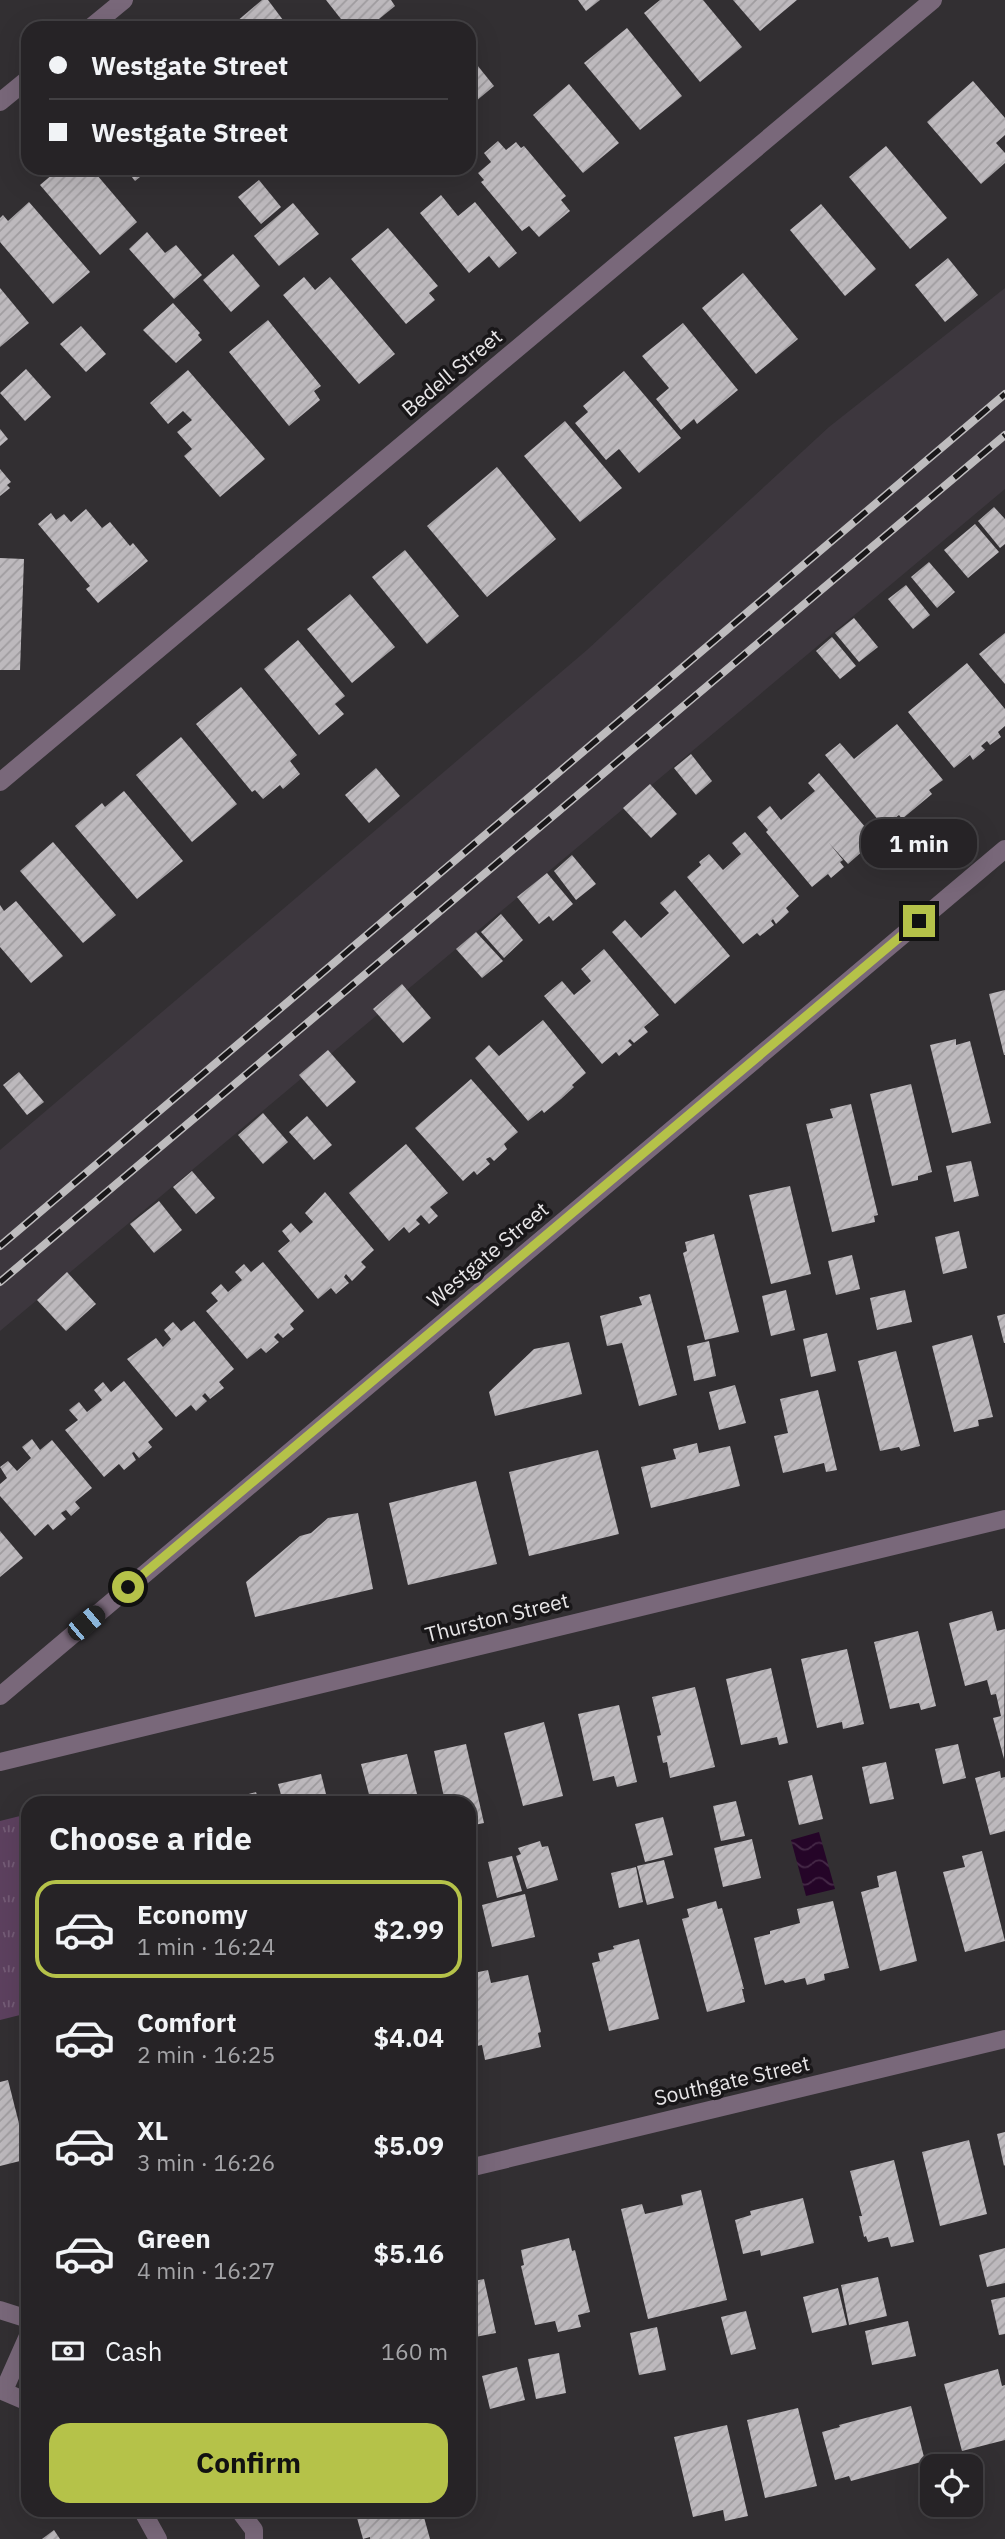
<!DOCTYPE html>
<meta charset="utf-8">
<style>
body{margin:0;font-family:"IBM Plex Sans",sans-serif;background:#322f32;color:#f1f3f6;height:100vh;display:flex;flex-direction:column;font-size:26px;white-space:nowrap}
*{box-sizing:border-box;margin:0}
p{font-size:23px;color:#a4a4a7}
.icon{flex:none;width:38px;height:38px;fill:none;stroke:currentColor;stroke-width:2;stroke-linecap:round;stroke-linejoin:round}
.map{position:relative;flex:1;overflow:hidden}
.details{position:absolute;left:21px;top:1796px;width:455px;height:721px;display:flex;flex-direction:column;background:#262326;border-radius:21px;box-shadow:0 7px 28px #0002,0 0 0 2px #424043}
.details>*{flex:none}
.top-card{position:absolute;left:21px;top:21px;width:455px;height:154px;border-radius:21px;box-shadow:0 7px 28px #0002,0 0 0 2px #424043;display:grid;align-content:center;height:154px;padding:0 28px;background:#262326}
.fabs{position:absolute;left:920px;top:2454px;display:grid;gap:14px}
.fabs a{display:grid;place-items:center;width:63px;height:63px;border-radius:14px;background:#262326;box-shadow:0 7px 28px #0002,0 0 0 2px #424043;font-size:35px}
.end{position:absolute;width:32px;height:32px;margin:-16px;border:9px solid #b5c249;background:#111;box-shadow:0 0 0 4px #111}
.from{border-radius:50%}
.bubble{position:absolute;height:49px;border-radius:21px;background:#262326;box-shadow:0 7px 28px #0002,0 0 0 2px #424043;font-size:23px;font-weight:800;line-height:49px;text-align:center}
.car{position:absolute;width:21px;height:42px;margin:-21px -10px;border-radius:9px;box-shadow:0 0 5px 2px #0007;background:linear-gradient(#222 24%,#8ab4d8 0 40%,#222 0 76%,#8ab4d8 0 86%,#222 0)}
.top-card b{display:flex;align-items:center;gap:24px;height:66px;font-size:26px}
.top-card b+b{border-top:2px solid #424043}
.top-card i{width:18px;height:18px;background:#f1f3f6}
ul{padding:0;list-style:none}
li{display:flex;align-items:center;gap:21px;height:98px;margin:0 14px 10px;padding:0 14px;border:4px solid transparent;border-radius:21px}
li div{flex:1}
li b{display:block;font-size:26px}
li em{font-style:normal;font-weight:800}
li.on{border-color:#b5c249}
li>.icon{width:63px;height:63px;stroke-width:1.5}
h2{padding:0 28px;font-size:32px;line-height:84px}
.pay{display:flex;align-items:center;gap:18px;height:77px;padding:0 28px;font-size:26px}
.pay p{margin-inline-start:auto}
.primary-button{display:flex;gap:14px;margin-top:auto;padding:14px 28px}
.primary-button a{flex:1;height:80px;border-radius:21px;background:#b5c249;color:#111;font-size:28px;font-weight:800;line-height:80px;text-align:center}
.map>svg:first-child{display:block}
.built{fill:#3d373e}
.grass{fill:url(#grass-tufts)}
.water{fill:url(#water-waves)}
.building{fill:url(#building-hatch)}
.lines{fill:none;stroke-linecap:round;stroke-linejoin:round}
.minor{stroke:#79687a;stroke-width:18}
.rail-casing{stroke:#bebcbe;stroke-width:8}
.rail{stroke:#191719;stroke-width:5;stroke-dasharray:16;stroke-linecap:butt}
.route{stroke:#b5c249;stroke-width:9}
.labels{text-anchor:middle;stroke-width:7;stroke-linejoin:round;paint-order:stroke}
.street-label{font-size:21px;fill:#e8e6e8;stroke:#191719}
</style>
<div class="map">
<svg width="1005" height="2539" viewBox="0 0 1005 2539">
<defs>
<pattern id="grass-tufts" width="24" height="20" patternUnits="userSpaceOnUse" patternTransform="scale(1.75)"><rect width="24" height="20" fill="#5d415f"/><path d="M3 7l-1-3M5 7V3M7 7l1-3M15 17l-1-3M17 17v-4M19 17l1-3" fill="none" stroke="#745c76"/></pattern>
<pattern id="water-waves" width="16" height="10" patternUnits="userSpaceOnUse" patternTransform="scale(1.75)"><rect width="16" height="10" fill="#250528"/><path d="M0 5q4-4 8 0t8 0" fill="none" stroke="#452947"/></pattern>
<pattern id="building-hatch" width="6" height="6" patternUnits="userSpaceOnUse" patternTransform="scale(1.75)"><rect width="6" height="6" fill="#bdb9bd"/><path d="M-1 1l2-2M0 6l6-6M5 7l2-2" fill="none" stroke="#9f9c9f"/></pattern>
</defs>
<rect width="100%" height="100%" fill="#322f32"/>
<polygon class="built" points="1005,288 1005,489 0,1331 0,1150 587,650 829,427"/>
<polygon class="grass" points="28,1814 28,2013 0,2020 0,1821"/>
<polygon class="water" points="819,1832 835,1889 806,1896 791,1840"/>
<g class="building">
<polygon points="262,0 268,0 289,28 229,28"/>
<polygon points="326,0 391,0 395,6 368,28 348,28"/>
<polygon points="578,0 600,0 586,11"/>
<polygon points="660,0 703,0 742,47 700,82 644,13"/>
<polygon points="733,0 797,0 760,31"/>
<polygon points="627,28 682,96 640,130 584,63"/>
<polygon points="469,55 494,86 469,107"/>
<polygon points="973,81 1005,118 1005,135 996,143 1005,153 1005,163 981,184 927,122"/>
<polygon points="569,84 619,143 583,173 533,115"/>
<polygon points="498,141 506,150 516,142 521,148 524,146 566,196 561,200 570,211 539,237 529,226 522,231 481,182 484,180 478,173 491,162 484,153"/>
<polygon points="886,146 947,218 910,249 849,177"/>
<polygon points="60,168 91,168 137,222 100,255 40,185"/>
<polygon points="125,168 151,168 135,181"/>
<polygon points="259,180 281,207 261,224 238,197"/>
<polygon points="441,195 458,216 475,202 517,253 499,268 489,256 469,273 420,213"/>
<polygon points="29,202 90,272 53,304 0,242 0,218 3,215 8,221"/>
<polygon points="293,203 319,234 279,266 254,236"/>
<polygon points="821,204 876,269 845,296 790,230"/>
<polygon points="388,228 438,286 429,293 435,300 406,324 351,259"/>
<polygon points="147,232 165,253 176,245 202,275 174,299 129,249"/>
<polygon points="233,254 260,286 231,312 203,280"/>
<polygon points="948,258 978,295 945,322 915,285"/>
<polygon points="743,273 798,339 756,374 702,308"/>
<polygon points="304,277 315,290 330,277 395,354 359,384 283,295"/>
<polygon points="0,288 29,323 0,347"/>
<polygon points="173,303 200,333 198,335 202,340 176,363 143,330"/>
<polygon points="268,320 321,386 314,391 320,400 289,426 229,352"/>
<polygon points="683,323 738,390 697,424 694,419 681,430 656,399 669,388 642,356"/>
<polygon points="81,326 106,354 86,372 60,344"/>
<polygon points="26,369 51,397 25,421 0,393"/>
<polygon points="188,370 265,459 220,497 184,456 192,449 177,432 192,420 183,411 168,424 150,403"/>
<polygon points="624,371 681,438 639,473 619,449 606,460 575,423 588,412 583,406"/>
<polygon points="565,421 622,488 580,522 524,456"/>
<polygon points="0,429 8,439 0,446"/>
<polygon points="497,467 556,539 487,597 427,526"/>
<polygon points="0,469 11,482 7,485 10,488 0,496"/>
<polygon points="994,507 1005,519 1005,544 1000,548 978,521"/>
<polygon points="86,509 102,528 110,522 130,546 133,543 148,561 98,603 86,589 90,586 38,524 51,513 56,520 64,514 71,522"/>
<polygon points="975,524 999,552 968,578 944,550"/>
<polygon points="405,550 459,616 427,644 372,577"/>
<polygon points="0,558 24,559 20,670 0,670"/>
<polygon points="929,562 955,592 937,608 911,577"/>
<polygon points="906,585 930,615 913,629 888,599"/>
<polygon points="350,594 395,647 352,683 307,629"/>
<polygon points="854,618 878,647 859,662 835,633"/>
<polygon points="1005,633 1005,684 979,654"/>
<polygon points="832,637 856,666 840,679 816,651"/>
<polygon points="298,640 345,696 335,704 344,714 319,735 264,669"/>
<polygon points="967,663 1005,709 1005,726 998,732 1001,737 990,745 987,741 981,746 985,750 973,760 970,755 954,768 908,712"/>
<polygon points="241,687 297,755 290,761 300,774 283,789 280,785 263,799 255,790 252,792 196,724"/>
<polygon points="897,724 943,780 929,790 932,794 902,819 899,815 884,827 825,755 840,743 854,759"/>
<polygon points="181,737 237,804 192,842 136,775"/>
<polygon points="691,754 712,781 696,795 674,768"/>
<polygon points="376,768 400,796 369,823 345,795"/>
<polygon points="819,773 872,835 861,844 865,849 848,864 829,843 843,860 840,862 844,867 831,878 828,874 812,887 766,832 768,830 757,817 770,806 781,820 815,791 808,783"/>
<polygon points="650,784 677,814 651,838 623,808"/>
<polygon points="124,791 183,861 137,899 75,826 102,803 105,807"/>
<polygon points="745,832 799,896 786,908 789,912 776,924 773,919 771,921 774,925 760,936 757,933 743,944 687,877 701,865 699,862 709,854 723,870 741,854 732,843"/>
<polygon points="53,842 116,915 83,943 20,871"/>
<polygon points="572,855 596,884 576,900 554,871"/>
<polygon points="547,873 573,904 553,921 549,916 539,924 517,897"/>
<polygon points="675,890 730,956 675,1004 612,932 625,920 641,938 669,913 660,903"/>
<polygon points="16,901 63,956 31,983 0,947 0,905 4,911"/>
<polygon points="501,914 523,940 504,958 481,932"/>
<polygon points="476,932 503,961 482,978 456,949"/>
<polygon points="604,949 659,1015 644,1027 648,1032 634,1043 630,1039 628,1041 632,1045 619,1056 616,1052 602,1064 544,996 562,981 574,995 591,981 581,969"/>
<polygon points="402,984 431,1018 403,1043 373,1009"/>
<polygon points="1005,990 1005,1055 1004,1055 989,994"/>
<polygon points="543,1020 586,1073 572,1085 574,1087 561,1099 544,1113 542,1110 528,1121 475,1058 489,1045 499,1056"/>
<polygon points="956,1039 956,1045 970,1041 991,1123 952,1133 930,1045"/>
<polygon points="328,1050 356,1082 327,1107 299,1075"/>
<polygon points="19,1072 44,1102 27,1115 3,1085"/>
<polygon points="471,1079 518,1132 504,1144 507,1149 494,1161 490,1157 486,1159 490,1164 477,1175 474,1171 463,1181 415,1128"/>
<polygon points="911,1084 932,1172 918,1176 918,1180 892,1186 870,1094"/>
<polygon points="851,1104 878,1215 874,1216 875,1222 832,1232 806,1124 833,1118 830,1109"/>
<polygon points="263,1113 288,1142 263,1164 238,1135"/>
<polygon points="307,1116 332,1145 314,1160 289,1132"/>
<polygon points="406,1144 448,1193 430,1207 438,1216 429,1224 421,1215 416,1220 420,1224 409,1233 404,1227 389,1241 349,1193"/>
<polygon points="971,1161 979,1196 954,1202 946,1166"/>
<polygon points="192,1171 215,1198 196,1214 173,1187"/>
<polygon points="790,1186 811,1274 771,1284 749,1195"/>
<polygon points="325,1192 374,1250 361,1262 366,1267 352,1281 346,1274 344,1277 349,1283 336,1294 331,1288 318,1299 278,1251 290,1241 282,1231 291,1223 300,1233 313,1222 305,1213"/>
<polygon points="159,1201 182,1230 154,1253 130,1224"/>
<polygon points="959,1231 967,1268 943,1274 935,1237"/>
<polygon points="714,1234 739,1332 705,1340 683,1253 687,1251 685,1242"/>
<polygon points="852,1255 860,1289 836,1295 828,1261"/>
<polygon points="263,1262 304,1311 290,1324 294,1329 283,1338 278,1333 274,1337 279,1342 266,1353 261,1348 247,1359 206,1311 218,1301 211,1293 221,1284 228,1292 242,1280 235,1272 244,1264 251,1272"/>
<polygon points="67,1272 96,1304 66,1331 37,1300"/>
<polygon points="786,1290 795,1330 771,1336 762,1296"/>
<polygon points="905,1290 912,1322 877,1330 870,1298"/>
<polygon points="650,1294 677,1395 639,1406 622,1343 607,1346 600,1316 642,1305 639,1297"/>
<polygon points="1005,1314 1005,1343 1004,1343 997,1316"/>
<polygon points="194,1321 234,1369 219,1382 224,1388 210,1399 205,1393 202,1396 207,1401 196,1411 191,1405 176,1417 127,1359 156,1338 163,1347 171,1339 164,1330 173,1322 181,1331"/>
<polygon points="827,1333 836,1371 811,1377 803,1339"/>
<polygon points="972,1335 993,1417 978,1420 979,1426 954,1432 932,1346"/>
<polygon points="709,1341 716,1376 694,1381 687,1346"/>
<polygon points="569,1342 582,1394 495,1416 489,1392 534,1349"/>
<polygon points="896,1351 920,1446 901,1451 899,1447 880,1451 858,1361"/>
<polygon points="124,1381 163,1429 148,1442 152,1447 139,1458 134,1452 132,1453 136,1460 124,1470 119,1464 104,1477 65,1430 78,1420 69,1410 79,1402 87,1412 102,1400 94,1390 103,1382 111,1392"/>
<polygon points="735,1385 746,1423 719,1430 709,1392"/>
<polygon points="818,1390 837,1470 826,1472 824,1463 783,1473 774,1436 788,1433 780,1399"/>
<polygon points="32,1439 40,1450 52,1440 92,1488 75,1502 80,1508 71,1516 66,1510 61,1513 66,1519 53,1530 48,1524 35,1536 0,1496 0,1484 7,1478 0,1467 8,1461 17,1471 31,1458 22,1447"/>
<polygon points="697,1443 699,1453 730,1446 740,1486 651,1508 641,1467 676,1459 673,1449"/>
<polygon points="598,1450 619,1534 529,1556 509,1472"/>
<polygon points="476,1481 497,1564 408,1585 389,1503"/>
<polygon points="358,1513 373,1589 255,1617 246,1582 300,1536 311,1533 328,1518"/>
<polygon points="0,1531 23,1558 0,1577"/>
<polygon points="992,1611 997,1631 1005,1629 1004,1759 993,1718 1001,1716 996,1694 991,1695 987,1680 965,1686 949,1623"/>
<polygon points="918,1631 936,1706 921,1710 919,1703 890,1709 874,1642"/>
<polygon points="847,1649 864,1724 843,1729 842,1722 817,1728 801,1659"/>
<polygon points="771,1668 788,1743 779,1745 777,1737 741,1745 726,1679"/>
<polygon points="695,1687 715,1767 670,1778 667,1762 663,1763 657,1736 661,1735 652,1697"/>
<polygon points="619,1705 637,1782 617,1787 614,1776 593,1781 578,1714"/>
<polygon points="544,1722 563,1796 523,1806 504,1733"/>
<polygon points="466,1744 484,1823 469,1826 469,1802 445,1802 434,1751"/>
<polygon points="958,1744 966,1778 943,1784 935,1749"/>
<polygon points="407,1754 419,1802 371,1802 361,1764"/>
<polygon points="886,1762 894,1799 870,1804 862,1767"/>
<polygon points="1000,1771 1001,1778 1005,1777 1005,1831 990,1835 975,1778"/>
<polygon points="321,1774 328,1802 283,1802 278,1784"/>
<polygon points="812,1775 823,1819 799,1825 788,1781"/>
<polygon points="256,1792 259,1802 220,1802"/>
<polygon points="736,1801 745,1836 721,1841 713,1806"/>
<polygon points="663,1817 673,1855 645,1862 635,1824"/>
<polygon points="752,1839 761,1878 723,1887 714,1848"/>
<polygon points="540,1841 542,1847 548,1846 558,1880 527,1889 516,1856 521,1854 518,1848"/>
<polygon points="982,1851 1005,1941 965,1952 943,1872 965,1867 962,1856"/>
<polygon points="512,1856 522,1891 497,1898 488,1862"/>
<polygon points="664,1860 674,1898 647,1905 637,1866"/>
<polygon points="636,1867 643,1902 619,1908 611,1873"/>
<polygon points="896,1871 917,1961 880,1971 861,1892 879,1887 877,1876"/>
<polygon points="525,1894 535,1937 492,1947 482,1905"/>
<polygon points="716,1901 718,1909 722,1908 744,1989 742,1989 745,2002 707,2012 682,1919 689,1917 687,1909"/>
<polygon points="833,1901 849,1968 824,1974 825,1980 807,1985 805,1978 785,1983 783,1980 765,1985 754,1938 770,1934 770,1931 800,1923 797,1909"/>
<polygon points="639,1939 659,2019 609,2031 592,1963 600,1961 598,1953 614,1949 613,1946"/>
<polygon points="488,1970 491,1983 528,1975 541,2032 538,2033 541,2047 485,2060 482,2045 477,2046 469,2011 469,1974"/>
<polygon points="8,2080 28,2159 0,2166 0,2082"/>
<polygon points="1005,2132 1005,2165 1004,2166 997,2134"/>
<polygon points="969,2140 987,2214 940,2226 922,2152"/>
<polygon points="894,2160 914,2242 891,2247 888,2237 868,2242 866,2236 864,2237 859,2216 862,2216 850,2171"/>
<polygon points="701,2190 727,2300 648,2319 621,2209 642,2204 645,2214 663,2210 683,2205 681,2195"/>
<polygon points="803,2198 814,2243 761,2256 760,2250 743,2254 735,2220 751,2215 750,2211"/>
<polygon points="569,2238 572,2251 575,2250 590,2312 578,2315 581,2327 558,2332 555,2321 535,2325 521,2266 524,2265 521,2250"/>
<polygon points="1005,2248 1005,2283 987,2287 979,2255"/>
<polygon points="878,2277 887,2316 849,2325 841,2285"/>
<polygon points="484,2279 496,2333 475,2337 473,2329 469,2329 469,2282"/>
<polygon points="838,2288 847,2325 812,2333 803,2297"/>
<polygon points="1005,2297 1005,2334 999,2335 991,2300"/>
<polygon points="746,2311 756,2349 731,2355 721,2317"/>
<polygon points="908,2321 916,2356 872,2365 865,2331"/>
<polygon points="657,2327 666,2370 639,2375 630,2333"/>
<polygon points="559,2353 566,2393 536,2399 528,2359"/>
<polygon points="517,2367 525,2400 490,2409 482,2376"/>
<polygon points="998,2369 1002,2386 1005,2385 1005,2440 962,2451 944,2384"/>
<polygon points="911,2406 925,2461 851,2481 849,2476 835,2480 822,2432 840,2427 839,2425"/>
<polygon points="798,2408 817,2486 765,2498 747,2420"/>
<polygon points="727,2425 748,2516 725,2521 723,2510 693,2517 674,2437"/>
<polygon points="370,2510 422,2510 430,2539 370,2539 370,2537 363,2539 357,2518 363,2517 363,2512"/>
<polygon points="54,2530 60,2539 42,2539"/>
</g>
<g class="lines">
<g class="minor">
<polyline points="90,28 124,0"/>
<polyline points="0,102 28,79"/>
<polyline points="0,782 933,0"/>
<polyline points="0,1696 1005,849"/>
<polyline points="0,1762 1005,1519"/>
<polyline points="469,2168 1005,2039"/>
<polyline points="0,2310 28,2319"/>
<polyline points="0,2390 28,2402"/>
<polyline points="4,2390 28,2336"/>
<polyline points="142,2510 158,2539"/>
<polyline points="239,2510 254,2530 254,2539"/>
</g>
<defs>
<g id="rail">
<polyline points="0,1246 1005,394"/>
<polyline points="0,1282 1005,435"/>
</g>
</defs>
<use href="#rail" class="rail-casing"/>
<use href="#rail" class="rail"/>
</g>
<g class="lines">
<polyline class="route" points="128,1587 919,921"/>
</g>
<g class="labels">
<g class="street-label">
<text transform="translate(452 373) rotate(-40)" y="7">Bedell Street</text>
<text transform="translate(488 1255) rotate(-40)" y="7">Westgate Street</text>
<text transform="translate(497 1618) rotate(-14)" y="7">Thurston Street</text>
<text transform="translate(732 2081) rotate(-13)" y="7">Southgate Street</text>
</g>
</g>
</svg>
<div class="fabs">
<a><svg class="icon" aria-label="locate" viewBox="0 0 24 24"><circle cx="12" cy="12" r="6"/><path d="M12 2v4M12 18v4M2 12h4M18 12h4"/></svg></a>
</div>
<i class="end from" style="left:128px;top:1587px"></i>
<i class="end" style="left:919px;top:921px"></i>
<div class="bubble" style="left:861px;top:819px;width:116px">1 min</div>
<i class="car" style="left:86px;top:1623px;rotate:50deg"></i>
<div class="top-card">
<b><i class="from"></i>Westgate Street</b>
<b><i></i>Westgate Street</b>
</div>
<section class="details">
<h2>Choose a ride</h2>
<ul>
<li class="on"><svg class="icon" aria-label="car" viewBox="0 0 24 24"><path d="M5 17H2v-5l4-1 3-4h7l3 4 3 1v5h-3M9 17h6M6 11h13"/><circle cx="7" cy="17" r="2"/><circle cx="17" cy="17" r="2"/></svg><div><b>Economy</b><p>1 min · 16:24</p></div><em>$2.99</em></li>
<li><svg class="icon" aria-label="car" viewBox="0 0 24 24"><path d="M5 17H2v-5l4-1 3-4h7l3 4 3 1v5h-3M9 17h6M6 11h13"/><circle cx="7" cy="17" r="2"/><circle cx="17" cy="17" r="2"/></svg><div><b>Comfort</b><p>2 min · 16:25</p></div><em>$4.04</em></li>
<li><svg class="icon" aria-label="car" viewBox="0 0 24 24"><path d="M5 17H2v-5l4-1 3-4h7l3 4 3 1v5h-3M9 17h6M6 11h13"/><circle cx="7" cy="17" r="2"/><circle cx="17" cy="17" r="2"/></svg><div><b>XL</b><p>3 min · 16:26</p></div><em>$5.09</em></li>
<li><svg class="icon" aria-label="car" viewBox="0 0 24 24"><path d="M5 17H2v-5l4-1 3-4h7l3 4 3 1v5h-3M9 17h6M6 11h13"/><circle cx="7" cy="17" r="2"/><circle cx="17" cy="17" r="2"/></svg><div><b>Green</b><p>4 min · 16:27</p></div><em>$5.16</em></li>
</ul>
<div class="pay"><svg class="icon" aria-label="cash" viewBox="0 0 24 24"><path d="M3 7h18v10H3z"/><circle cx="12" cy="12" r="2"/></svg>Cash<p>160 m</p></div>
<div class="primary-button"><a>Confirm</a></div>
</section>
</div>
